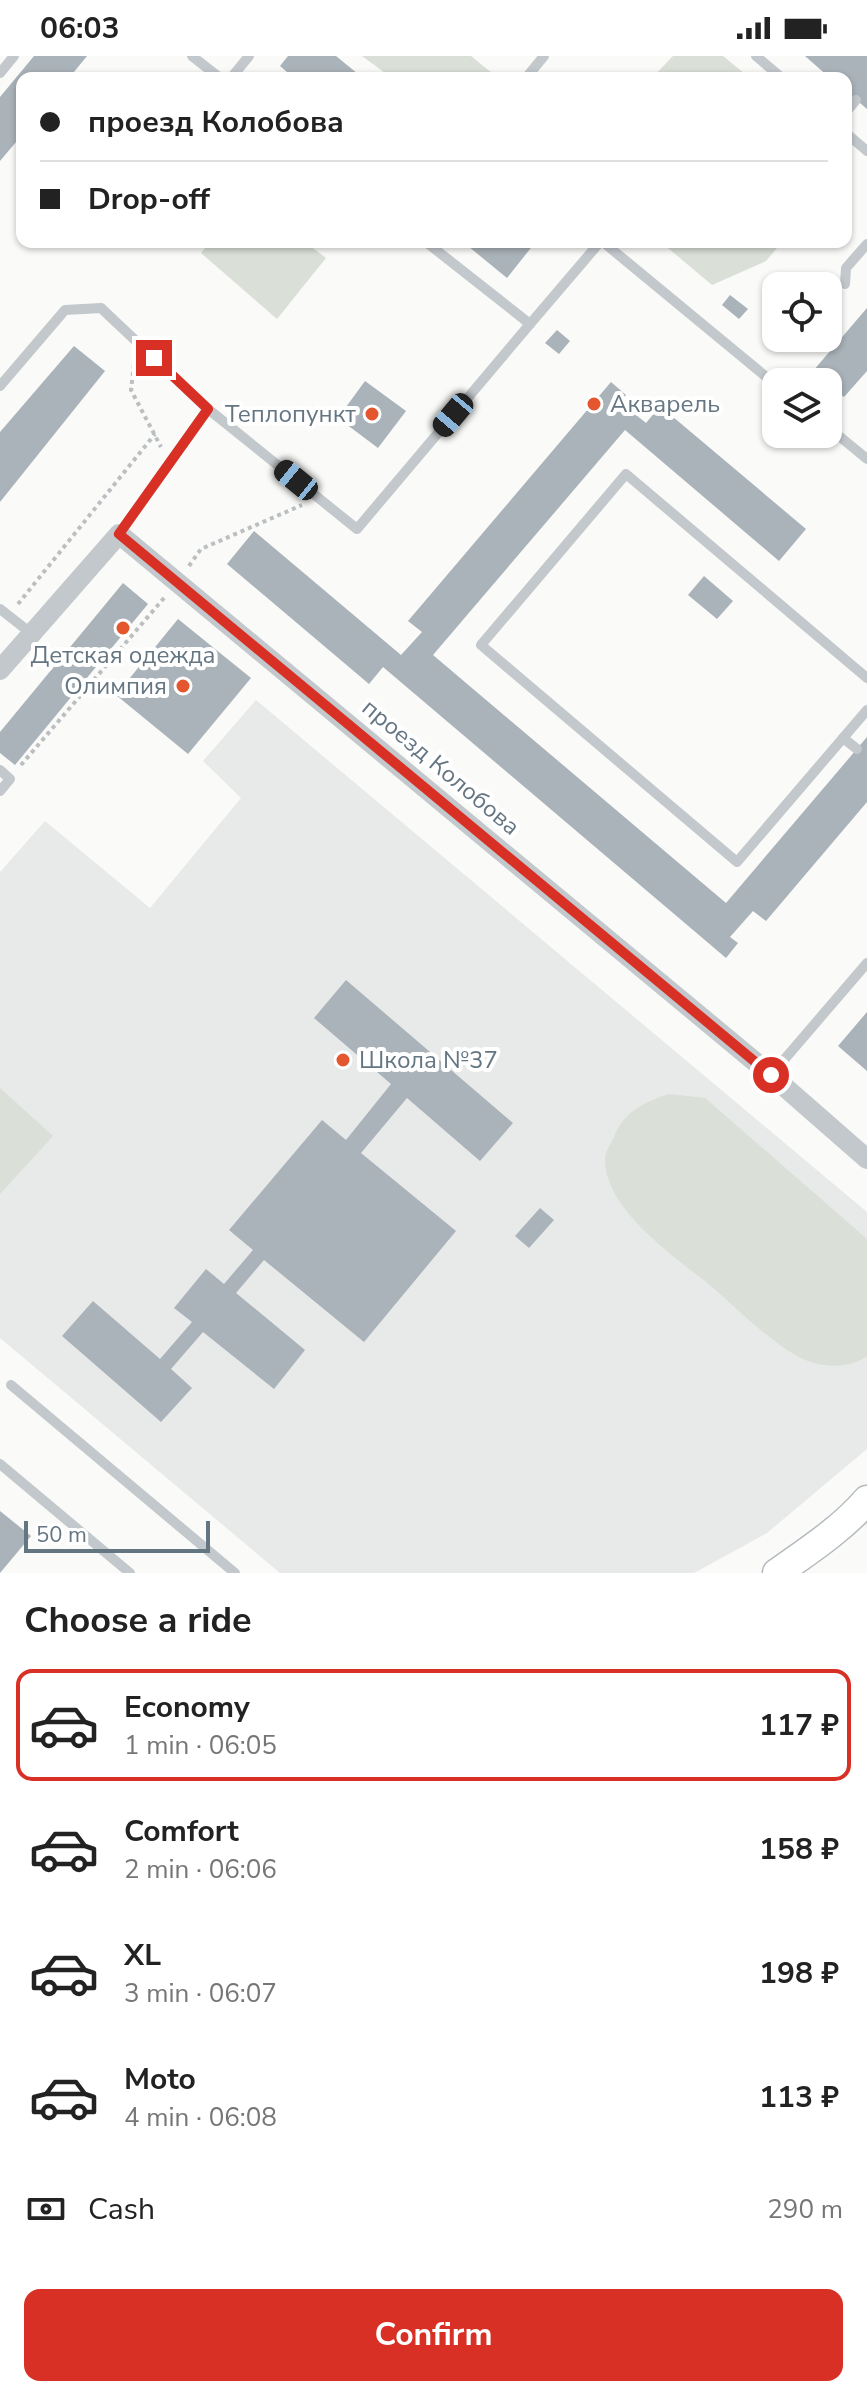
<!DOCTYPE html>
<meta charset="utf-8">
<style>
body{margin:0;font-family:"Nunito Sans",sans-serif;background:#f2f2f2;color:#222;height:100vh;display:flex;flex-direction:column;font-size:30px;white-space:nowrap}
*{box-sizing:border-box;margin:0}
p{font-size:26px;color:#767676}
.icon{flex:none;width:44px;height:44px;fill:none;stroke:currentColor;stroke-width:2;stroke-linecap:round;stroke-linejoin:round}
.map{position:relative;height:1517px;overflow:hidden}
.side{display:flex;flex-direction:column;background:#fff;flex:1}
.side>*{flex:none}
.banner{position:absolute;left:16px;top:16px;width:836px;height:176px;border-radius:16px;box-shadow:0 2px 6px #0004;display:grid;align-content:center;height:176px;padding:0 24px;background:#fff}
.controls{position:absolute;left:762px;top:216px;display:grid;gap:16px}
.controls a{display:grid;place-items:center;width:80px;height:80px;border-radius:16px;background:#fff;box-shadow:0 2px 6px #0004;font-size:40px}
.scale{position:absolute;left:24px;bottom:20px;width:186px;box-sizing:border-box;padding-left:8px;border:4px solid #657683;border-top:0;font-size:22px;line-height:28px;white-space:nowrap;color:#657683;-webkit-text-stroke:6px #fff;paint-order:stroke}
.end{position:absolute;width:36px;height:36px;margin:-18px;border:10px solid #d93025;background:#fff;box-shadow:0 0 0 4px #fff}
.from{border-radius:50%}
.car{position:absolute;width:24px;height:48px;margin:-24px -12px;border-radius:10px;box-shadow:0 0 6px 2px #0007;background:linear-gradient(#222 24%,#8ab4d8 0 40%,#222 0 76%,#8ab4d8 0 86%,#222 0)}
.banner b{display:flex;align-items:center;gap:28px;height:76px;font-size:30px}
.banner b+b{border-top:2px solid #e0e0e0}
.banner i{width:20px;height:20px;background:#222}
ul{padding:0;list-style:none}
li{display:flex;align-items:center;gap:24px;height:112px;margin:0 16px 12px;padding:0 8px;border:4px solid transparent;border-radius:16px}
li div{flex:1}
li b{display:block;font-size:30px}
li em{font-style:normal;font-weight:700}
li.active{border-color:#d93025}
li>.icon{width:72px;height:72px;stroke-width:1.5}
h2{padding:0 24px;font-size:36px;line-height:96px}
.pay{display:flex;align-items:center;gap:20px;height:88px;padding:0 24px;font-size:30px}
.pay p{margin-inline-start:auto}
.cta{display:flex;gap:16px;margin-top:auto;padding:16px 24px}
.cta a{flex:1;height:92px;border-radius:16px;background:#d93025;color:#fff;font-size:32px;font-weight:700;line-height:92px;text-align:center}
.status{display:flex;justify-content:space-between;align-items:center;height:56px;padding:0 40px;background:#fff;direction:ltr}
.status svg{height:22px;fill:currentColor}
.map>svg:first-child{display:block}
.built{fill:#e8e9e9}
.green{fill:#dadfd7}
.building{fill:#aab3b9}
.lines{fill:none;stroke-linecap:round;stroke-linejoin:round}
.secondary-casing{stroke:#b3babf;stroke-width:31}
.path{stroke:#bbbfc2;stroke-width:4;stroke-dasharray:4 4;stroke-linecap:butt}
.lane{stroke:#c3c8cc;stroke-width:10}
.street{stroke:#c3c8cc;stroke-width:20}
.secondary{stroke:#fff;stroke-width:28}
.route{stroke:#d93025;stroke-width:10}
.poi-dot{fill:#e4572e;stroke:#fff;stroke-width:3}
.labels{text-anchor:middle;stroke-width:8;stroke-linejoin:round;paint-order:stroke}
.poi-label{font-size:24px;fill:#657683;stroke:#fff;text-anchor:start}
.street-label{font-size:24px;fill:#657683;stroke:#fff}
</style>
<div class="status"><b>06:03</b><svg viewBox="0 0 49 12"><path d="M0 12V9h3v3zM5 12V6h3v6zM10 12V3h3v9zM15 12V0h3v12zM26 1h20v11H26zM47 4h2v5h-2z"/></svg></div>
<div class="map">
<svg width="867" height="1517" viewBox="0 0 867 1517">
<rect width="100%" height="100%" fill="#fafaf8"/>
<polygon class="built" points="256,644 867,1156 867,1393 767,1477 694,1517 280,1517 0,1282 0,816 45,765 150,852 241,742 203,705"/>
<g class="green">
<polygon points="362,0 471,0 498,22 392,22"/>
<polygon points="673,0 723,0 750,22 652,22"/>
<polygon points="210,186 305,186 326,202 277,263 201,197"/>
<polygon points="671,186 782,186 766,205 712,229 668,192"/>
<polygon points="0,1032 53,1080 0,1138"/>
<path d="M 669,1038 L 705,1042 L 867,1183 L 867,1300 C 849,1313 823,1312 803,1303 C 775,1290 736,1252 712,1231 C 676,1201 605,1155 605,1103 C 605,1096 611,1087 614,1081 C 624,1055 645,1046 669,1038 Z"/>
</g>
<g class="building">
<polygon points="34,0 87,0 69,22 22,22 22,79 0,105 0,41"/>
<polygon points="288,0 336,0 363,22 294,22 280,10"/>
<polygon points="805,0 867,0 867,53 846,35 846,22 830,22"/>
<polygon points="463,186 532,186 534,188 507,222"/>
<polygon points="730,239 748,253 739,263 722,249"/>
<polygon points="867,252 867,315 844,341 813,315"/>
<polygon points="557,274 570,285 559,298 545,287"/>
<polygon points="74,290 105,315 0,446 0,376"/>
<polygon points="365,325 406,355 378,392 338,362"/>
<polygon points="611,326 626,339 620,346 646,367 660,350 806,473 779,505 625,374 433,599 726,847 867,681 867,746 766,865 753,855 730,881 738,887 726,902 383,611 369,628 227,508 254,475 401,599 422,576 408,565"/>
<polygon points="704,520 733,545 717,563 688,539"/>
<polygon points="123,527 148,548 15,709 0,697 0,676"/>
<polygon points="178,563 251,622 188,698 116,639"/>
<polygon points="346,924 513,1067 480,1105 407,1042 361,1097 456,1175 364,1286 264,1204 236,1237 305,1294 274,1333 203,1276 171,1313 192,1332 161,1366 62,1280 93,1245 160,1303 192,1266 174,1252 206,1213 224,1228 253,1194 229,1174 322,1064 346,1084 391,1028 314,962"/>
<polygon points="867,956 867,1015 838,990"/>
<polygon points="540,1152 554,1164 529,1192 515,1180"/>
<polygon points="0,1455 31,1480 0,1517"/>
</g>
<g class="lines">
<defs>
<path id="secondary" d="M 777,1517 C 808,1495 842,1473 867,1444"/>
</defs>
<use href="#secondary" class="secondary-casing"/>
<g class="path">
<polyline points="134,308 131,334 161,391"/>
<polyline points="189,510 201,493 302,449"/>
<polyline points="18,548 155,378"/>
<polyline points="21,709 164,542"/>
</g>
<g class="lane">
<polyline points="192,0 220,22"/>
<polyline points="756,0 782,22"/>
<polyline points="0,17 14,0"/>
<polyline points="231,22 249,0"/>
<polyline points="526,22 544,0"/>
<polyline points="846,56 856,44"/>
<polyline points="846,77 867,95"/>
<polyline points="603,186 776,329"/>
<polyline points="845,228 846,212 867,188"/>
<polyline points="530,268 600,186"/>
<polyline points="0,330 65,254 101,252 208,353"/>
<polyline points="828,371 867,403"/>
<polyline points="119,478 208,353 357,473 530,268 426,186"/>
<polyline points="0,553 32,578"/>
<polyline points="867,622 626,418 481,589 737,806 867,654"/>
<polyline points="843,682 857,693"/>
<polyline points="0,714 10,723 0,735"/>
<polyline points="771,1019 867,907"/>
<polyline points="11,1329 235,1517"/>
<polyline points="0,1408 130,1517"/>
</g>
<polyline class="street" points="0,614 119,478 771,1019 867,1103"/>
<use href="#secondary" class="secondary"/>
</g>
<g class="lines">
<polyline class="route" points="154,302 208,353 119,478 771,1019"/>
</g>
<g class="poi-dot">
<circle cx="594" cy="348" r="8"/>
<circle cx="372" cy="358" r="8"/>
<circle cx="123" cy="572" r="8"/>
<circle cx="183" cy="630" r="8"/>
<circle cx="343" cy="1004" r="8"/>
</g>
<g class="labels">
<g class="poi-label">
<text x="610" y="356">Акварель</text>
<text x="356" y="366" text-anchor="end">Теплопункт</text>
<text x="123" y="607" text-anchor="middle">Детская одежда</text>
<text x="167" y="638" text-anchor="end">Олимпия</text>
<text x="359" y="1012">Школа №37</text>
</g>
<g class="street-label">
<text transform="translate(441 711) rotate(40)" y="8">проезд Колобова</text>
</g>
</g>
</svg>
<div class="controls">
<a><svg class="icon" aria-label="locate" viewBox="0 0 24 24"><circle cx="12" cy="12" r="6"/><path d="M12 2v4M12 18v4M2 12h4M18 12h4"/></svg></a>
<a><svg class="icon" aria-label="layers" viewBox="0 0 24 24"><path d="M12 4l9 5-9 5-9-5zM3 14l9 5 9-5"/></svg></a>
</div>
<div class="scale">50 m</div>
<i class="end from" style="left:771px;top:1019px"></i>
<i class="end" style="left:154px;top:302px"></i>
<i class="car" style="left:453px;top:359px;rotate:220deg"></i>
<i class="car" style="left:296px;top:424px;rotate:309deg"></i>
<div class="banner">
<b><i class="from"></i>проезд Колобова</b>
<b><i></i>Drop-off</b>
</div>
</div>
<section class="side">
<h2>Choose a ride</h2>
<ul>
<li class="active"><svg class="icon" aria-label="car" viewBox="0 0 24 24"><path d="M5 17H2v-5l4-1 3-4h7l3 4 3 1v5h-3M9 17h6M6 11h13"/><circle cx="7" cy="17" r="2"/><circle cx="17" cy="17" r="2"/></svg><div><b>Economy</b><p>1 min · 06:05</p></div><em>117 ₽</em></li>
<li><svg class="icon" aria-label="car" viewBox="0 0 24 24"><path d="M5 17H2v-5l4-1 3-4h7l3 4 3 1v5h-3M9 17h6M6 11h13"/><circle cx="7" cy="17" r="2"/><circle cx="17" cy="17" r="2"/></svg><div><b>Comfort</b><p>2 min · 06:06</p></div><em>158 ₽</em></li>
<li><svg class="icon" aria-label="car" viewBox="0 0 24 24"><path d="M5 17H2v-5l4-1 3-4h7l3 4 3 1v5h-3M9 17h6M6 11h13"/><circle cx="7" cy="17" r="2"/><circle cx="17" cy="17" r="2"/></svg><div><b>XL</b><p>3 min · 06:07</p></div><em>198 ₽</em></li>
<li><svg class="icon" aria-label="car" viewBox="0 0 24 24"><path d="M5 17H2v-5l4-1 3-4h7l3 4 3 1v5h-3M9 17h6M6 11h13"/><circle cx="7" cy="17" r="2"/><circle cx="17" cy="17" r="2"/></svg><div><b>Moto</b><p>4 min · 06:08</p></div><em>113 ₽</em></li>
</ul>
<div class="pay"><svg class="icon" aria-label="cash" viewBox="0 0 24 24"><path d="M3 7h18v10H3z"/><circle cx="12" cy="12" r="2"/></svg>Cash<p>290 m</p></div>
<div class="cta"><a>Confirm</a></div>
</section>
